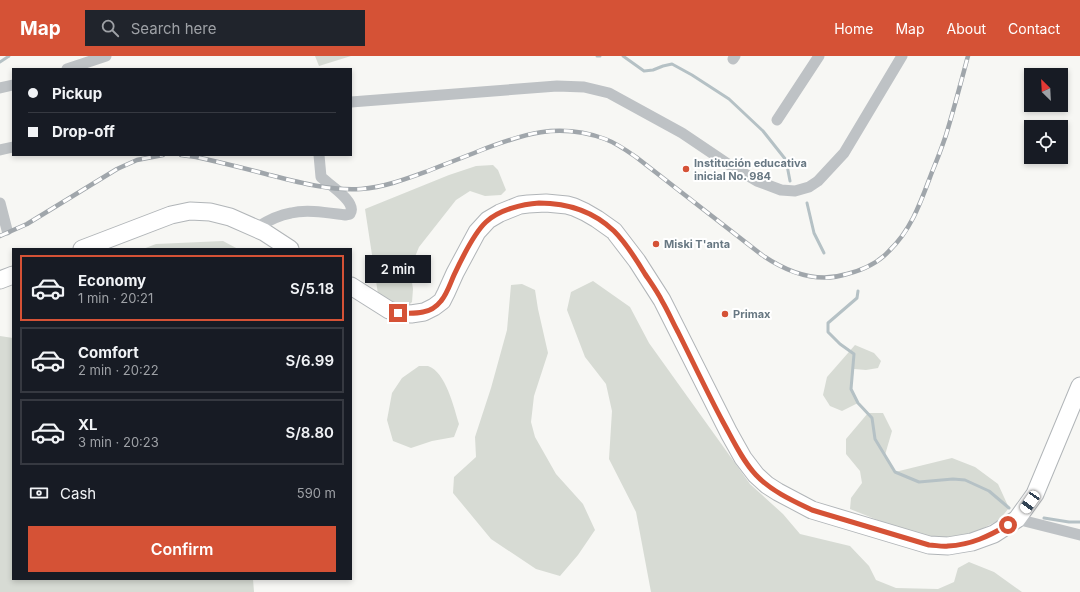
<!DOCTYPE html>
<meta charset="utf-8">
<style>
body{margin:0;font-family:Inter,sans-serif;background:#20242c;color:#f1f3f6;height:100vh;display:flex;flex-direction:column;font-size:15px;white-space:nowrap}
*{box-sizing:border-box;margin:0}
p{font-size:13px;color:#9ea1a6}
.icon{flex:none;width:22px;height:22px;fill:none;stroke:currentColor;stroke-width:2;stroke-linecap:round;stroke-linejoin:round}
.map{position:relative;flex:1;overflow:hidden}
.details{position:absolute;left:12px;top:192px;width:340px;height:332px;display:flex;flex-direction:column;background:#171b24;border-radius:0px;box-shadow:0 2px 6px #0003}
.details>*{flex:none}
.banner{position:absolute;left:12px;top:12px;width:340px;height:88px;border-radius:0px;box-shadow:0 2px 6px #0003;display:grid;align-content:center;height:88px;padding:0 16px;background:#171b24}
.needle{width:26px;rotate:336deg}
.buttons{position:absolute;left:1024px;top:12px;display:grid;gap:8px}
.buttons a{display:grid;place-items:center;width:44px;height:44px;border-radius:0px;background:#171b24;box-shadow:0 2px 6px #0003;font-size:20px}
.end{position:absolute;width:18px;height:18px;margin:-9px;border:5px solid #d55236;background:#fff;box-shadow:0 0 0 2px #fff}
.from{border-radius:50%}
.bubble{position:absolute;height:28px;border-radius:0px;background:#171b24;box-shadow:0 2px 6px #0003;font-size:13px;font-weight:600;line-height:28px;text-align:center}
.car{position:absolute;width:12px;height:24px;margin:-12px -6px;border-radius:5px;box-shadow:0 0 3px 1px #0007;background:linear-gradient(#fff 24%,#345 0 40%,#fff 0 76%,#345 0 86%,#fff 0)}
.banner b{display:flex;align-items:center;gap:14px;height:38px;font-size:15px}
.banner b+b{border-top:1px solid #363941}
.banner i{width:10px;height:10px;background:#f1f3f6}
ul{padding:7px 0 0;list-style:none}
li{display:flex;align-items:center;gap:12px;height:66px;margin:0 8px 6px;padding:0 8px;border:2px solid #363941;border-radius:0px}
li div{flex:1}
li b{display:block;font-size:15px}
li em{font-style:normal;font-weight:600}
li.current{border-color:#d55236}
li>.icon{width:36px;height:36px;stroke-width:1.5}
.pay{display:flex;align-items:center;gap:10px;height:44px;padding:0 16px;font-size:15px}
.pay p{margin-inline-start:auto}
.primary-button{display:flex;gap:8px;margin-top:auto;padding:8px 16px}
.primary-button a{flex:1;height:46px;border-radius:0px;background:#d55236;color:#fff;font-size:16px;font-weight:600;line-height:46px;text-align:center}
header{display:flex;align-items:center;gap:24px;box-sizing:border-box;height:56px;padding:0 20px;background:#d55236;color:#fff}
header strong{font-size:19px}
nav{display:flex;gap:22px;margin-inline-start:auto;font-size:14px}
.search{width:280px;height:36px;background:#20242c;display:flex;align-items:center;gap:10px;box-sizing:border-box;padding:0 14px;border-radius:0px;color:#9ea1a6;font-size:15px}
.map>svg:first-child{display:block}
.green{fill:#d7dbd4}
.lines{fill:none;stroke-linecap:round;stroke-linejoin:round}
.stream{stroke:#b5c1c5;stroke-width:3}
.highway-casing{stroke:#b1b5b8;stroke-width:19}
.minor{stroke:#bec2c5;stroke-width:11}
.highway{stroke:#fff;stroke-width:17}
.rail-casing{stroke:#a0a6ab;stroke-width:4.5}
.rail{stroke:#fff;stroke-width:3;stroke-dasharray:9;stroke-linecap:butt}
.route{stroke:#d55236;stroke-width:5}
.poi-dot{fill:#d55236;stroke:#fff;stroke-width:1.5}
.labels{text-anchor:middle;stroke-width:4;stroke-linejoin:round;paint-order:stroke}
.poi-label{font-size:11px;font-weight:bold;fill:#687883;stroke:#fff;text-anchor:start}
</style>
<header>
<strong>Map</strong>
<div class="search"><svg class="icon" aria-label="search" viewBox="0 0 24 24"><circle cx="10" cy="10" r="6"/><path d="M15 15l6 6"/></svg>Search here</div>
<nav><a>Home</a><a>Map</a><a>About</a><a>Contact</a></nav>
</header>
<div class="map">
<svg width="1080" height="536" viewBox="0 0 1080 536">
<rect width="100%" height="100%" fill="#f7f7f4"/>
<g class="green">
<polygon points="315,0 351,0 319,10"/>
<polygon points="493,109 498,114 506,134 501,139 485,140 470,135 456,144 419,191 410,213 413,233 412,246 403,254 378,238 365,153 449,119 476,110"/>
<polygon points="223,185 238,193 143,193 156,188"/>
<polygon points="593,225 630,251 649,287 750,428 783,458 800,478 850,490 869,510 876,524 896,532 938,533 954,526 958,512 969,506 994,516 1022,536 651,536 636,456 609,403 612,355 606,328 585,301 567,254 571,236"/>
<polygon points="522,228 535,234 538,253 548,297 534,340 531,366 535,381 556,418 583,448 595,474 578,499 560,520 536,513 491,483 453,437 454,421 476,401 475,381 491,332 507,274 511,229"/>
<polygon points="0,280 13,282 13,523 253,523 254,536 0,536"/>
<polygon points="855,289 874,297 881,305 878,312 866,314 854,313 851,333 858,347 842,355 830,350 823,339 827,321"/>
<path d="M 419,310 C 422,310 426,310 428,310 C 446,316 454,352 459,368 L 454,381 L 432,385 L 411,392 L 393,385 L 387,364 L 392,337 L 402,322 Z"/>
<polygon points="868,357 883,357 892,375 885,399 895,416 952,402 975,411 998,428 1009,452 999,464 968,480 938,484 900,473 850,453 851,442 862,427 860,415 846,398 846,383"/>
</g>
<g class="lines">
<g class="stream">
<polyline points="597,0 600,0"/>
<polyline points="623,0 644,15 653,14 663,10 672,8 692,19 729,43 763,75 786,104 790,125"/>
<polyline points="0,6 9,0"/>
<polyline points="807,147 814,177 824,197"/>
<polyline points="858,235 857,242 828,267 828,276 840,288 854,298 851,333 858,347 872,362 875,383 895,416 919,426 953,423 965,424 989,435 1009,452"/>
<polyline points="1044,462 1069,466 1080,466"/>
</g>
<defs>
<g id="highway">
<polyline points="82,193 171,159 190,155 210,156 230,161 264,176 290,193"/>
<polyline points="0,224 13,219"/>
<polyline points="351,230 389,254 398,257 411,258 424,256 434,251 442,245 446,237 455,217 477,176 488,164 500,157 520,149 528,148 546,147 567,149 574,151 585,156 597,163 614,175 637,205 662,244 729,377 743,402 756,419 767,429 778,436 812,454 929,489 948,490 972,486 994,478 1017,463 1035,438 1080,330"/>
</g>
</defs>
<use href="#highway" class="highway-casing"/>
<g class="minor">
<polyline points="733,3 735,0"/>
<polyline points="67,13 106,0"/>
<polyline points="0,32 13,29"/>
<polyline points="351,46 557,30 584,31 609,37 682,77 728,108 757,125 781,134 795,135 809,131 818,125 844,97 902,0"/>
<polyline points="777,64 819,0"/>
<polyline points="0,94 13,91"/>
<polyline points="0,147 7,174"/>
<path d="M 256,172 C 267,165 279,159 291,157 C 307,153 329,157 345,159 L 350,158 C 358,146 328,128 321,121 L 319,99"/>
<polyline points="1017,463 1080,479"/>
</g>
<use href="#highway" class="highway"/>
<defs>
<g id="rail">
<path d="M 181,99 L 196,101 C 219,106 243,112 266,118 C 297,126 329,135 361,133 C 385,131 406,123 428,115 C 445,108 462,102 479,95 C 523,78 558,66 605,83 C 616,87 626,94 636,101 L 762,199 C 787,216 816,228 847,218 C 863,214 878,207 889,195 C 912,173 921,145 932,116 C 937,104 942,91 946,79 C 954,53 961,26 968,0"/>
<polyline points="0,180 27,168 117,113 137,104 163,99"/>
</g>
</defs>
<use href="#rail" class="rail-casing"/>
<use href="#rail" class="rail"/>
</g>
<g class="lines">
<path class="route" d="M 398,257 C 406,257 415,258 423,256 C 430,255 437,250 441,245 C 447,238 450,228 454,219 C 461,204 474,177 486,166 C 499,154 522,148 539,147 C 567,147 593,155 614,175 C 626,187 636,203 645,218 C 651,227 657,235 662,245 C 668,255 672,265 678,276 C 693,306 707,336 723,366 C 733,384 742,404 756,419 C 771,435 793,445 812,454 L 929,489 C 935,489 942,491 948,490 C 971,489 989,480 1008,469"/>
</g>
<g class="poi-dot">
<circle cx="686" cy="113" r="4"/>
<circle cx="656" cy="188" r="4"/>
<circle cx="725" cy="258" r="4"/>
</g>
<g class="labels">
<g class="poi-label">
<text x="694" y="111">Institución educativa<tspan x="694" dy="13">inicial No. 984</tspan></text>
<text x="664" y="192">Miski T'anta</text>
<text x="733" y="262">Primax</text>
</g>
</g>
</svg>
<div class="buttons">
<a><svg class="needle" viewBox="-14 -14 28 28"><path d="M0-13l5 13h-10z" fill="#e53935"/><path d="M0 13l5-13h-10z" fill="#9ea1a6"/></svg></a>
<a><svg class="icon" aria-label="locate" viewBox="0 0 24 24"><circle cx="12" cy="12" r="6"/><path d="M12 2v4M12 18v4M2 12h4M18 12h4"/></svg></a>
</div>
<i class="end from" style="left:1008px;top:469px"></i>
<i class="end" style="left:398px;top:257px"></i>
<div class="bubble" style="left:365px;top:199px;width:66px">2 min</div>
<i class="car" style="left:1030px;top:446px;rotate:215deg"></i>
<div class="banner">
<b><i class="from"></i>Pickup</b>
<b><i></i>Drop-off</b>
</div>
<section class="details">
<ul>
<li class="current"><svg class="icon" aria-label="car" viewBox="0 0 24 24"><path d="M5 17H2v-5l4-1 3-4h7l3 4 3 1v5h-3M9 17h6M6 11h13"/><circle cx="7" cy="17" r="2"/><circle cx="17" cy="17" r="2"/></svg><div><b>Economy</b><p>1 min · 20:21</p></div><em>S/5.18</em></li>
<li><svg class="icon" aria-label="car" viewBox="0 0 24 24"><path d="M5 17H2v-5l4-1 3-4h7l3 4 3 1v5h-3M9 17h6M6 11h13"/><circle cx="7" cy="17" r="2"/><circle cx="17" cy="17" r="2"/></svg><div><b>Comfort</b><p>2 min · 20:22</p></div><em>S/6.99</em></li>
<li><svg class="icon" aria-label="car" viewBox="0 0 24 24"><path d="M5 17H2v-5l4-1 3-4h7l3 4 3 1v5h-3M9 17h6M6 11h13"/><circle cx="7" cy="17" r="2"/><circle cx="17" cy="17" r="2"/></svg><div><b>XL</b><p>3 min · 20:23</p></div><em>S/8.80</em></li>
</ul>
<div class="pay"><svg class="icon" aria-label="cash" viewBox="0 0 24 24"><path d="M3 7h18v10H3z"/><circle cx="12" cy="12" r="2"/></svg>Cash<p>590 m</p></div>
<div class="primary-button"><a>Confirm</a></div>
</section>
</div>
